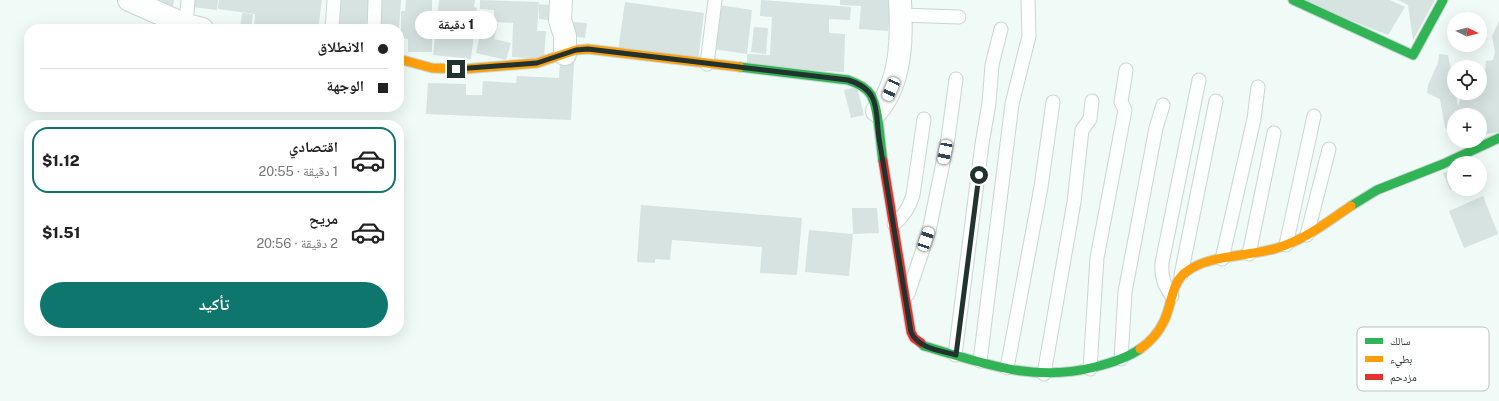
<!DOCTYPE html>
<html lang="ar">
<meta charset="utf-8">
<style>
body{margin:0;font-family:"Public Sans","Noto Naskh Arabic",sans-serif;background:#f6f6f6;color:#222;direction:rtl;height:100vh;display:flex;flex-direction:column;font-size:15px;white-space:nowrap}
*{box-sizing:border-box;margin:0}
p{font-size:13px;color:#767676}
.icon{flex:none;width:22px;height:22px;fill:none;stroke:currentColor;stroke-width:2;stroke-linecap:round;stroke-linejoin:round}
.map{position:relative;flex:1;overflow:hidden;direction:ltr}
.panel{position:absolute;left:24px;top:120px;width:380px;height:216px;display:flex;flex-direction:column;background:#fff;border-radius:16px;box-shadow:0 4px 16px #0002;direction:rtl}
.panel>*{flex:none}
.hud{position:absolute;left:24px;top:24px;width:380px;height:88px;border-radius:16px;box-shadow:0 4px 16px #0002;direction:rtl;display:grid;align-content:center;height:88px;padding:0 16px;background:#fff}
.needle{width:26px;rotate:96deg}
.fabs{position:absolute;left:1447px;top:12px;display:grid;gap:8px}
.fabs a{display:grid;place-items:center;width:40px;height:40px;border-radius:50%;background:#fff;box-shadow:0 4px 16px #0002;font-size:20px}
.end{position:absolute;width:18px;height:18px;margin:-9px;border:5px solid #22322e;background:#fff;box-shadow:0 0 0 2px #fff}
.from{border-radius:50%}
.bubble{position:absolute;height:28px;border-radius:14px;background:#fff;box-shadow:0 4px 16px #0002;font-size:13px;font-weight:800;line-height:28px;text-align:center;direction:rtl}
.car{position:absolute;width:12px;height:24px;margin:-12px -6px;border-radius:5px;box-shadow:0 0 3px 1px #0007;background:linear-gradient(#fff 24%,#345 0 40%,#fff 0 76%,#345 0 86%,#fff 0)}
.hud b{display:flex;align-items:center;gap:14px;height:38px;font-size:15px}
.hud b+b{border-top:1px solid #e0e0e0}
.hud i{width:10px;height:10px;background:#222}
ul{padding:7px 0 0;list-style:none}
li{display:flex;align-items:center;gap:12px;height:66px;margin:0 8px 6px;padding:0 8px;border:2px solid transparent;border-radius:16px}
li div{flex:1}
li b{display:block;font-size:15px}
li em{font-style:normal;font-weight:800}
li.current{border-color:#0f766e}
li>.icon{width:36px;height:36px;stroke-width:1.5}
.button{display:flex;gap:8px;margin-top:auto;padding:8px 16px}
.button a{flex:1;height:46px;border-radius:24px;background:#0f766e;color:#fff;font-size:16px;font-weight:800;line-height:46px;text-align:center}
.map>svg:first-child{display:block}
.building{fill:#d7e3e0}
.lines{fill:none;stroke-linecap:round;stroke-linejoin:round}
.lane-casing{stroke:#c9d6d2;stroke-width:15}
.street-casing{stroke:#c9d6d2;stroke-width:24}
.fast-casing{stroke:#c9d6d2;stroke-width:11}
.slow-casing{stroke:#c9d6d2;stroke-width:11}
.jam-casing{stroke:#c9d6d2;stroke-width:11}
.lane{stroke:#fdfefe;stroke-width:13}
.street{stroke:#fdfefe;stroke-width:22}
.fast{stroke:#30b455;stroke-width:9}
.slow{stroke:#ff9f0a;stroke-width:9}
.jam{stroke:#e5322d;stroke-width:9}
.route{stroke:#22322e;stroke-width:5}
.key{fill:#fff;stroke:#bdc2c0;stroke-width:1}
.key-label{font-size:11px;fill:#22322e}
</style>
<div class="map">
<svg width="1499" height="401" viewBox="0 0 1499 401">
<rect width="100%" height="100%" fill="#f0faf7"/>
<g class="building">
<polygon points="150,0 174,0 173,7 149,4"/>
<polygon points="191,0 218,0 217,10 191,7"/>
<polygon points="219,0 322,0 318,29 254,29 255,14 218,9"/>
<polygon points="336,0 369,0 366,29 333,29"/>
<polygon points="378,0 401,0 399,29 376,29"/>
<polygon points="406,0 432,0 432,52 408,52 408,39 401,38 401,11 405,11"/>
<polygon points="439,0 475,0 474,7 477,8 471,59 433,55"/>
<polygon points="480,0 539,2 537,31 546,31 544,59 512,57 513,23 494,22 494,10 480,9"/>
<polygon points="761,0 851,7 850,20 829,19 829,33 845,34 844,72 747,67 747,54 770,55 772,17 760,16"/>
<polygon points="840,0 891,0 888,31 859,29 861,6 840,5"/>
<polygon points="1299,0 1390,0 1405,7 1388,35"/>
<polygon points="1398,0 1435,0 1413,40 1408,5"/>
<polygon points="625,2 704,13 698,61 618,51"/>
<polygon points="539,4 549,5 548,20 539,19"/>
<polygon points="719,5 752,10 747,54 713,49"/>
<polygon points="242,13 253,14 251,29 240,29"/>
<polygon points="483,20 498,24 494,39 511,43 506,60 476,53"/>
<polygon points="1499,21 1499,132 1480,135 1480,115 1454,115 1454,132 1445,128 1440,99 1427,93 1428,85 1438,63 1439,54 1448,55 1458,106 1463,93 1480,93 1480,81 1484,81 1486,61 1493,60 1495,52 1492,36"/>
<polygon points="573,22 587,23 585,38 571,36"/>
<polygon points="754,27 768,28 766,54 751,52"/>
<polygon points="560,61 574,62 571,120 426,114 428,83 466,84 466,95 482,95 483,81 516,83 517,76 559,78"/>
<polygon points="857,87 864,115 851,118 844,90"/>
<polygon points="1454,169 1454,188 1450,190 1443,173"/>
<polygon points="1483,196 1498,234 1464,248 1449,211"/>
<polygon points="641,205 802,218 797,275 760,273 762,247 672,240 670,260 655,259 655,263 637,262"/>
<polygon points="852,208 877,208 879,233 853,234"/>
<polygon points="809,230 853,234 849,276 805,272"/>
</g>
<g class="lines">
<defs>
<g id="lane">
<polyline points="901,15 959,17"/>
<polyline points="186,25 188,0"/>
<polyline points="332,29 334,0"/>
<polyline points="374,29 375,0"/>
<polyline points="707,64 715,0"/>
<path d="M 894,224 C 904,216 909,208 913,195 L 924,119"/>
<polyline points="1307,235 1329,149"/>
<polyline points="1286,245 1314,116"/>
<polyline points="1249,254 1274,133"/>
<polyline points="1222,259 1254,119 1258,87"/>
<polyline points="1181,275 1216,101"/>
<polyline points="908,294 929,231 948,138 956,79"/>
<path d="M 1172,296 C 1164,285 1161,277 1162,263 L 1199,80"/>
<polyline points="955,355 982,144 989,103 992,65 1001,29"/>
<polyline points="1121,359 1125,292 1156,128 1163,105"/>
<polyline points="980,361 1012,104 1029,36 1028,0"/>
<polyline points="1007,368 1041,187 1053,102"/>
<polyline points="1090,369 1097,258 1125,110 1121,102 1126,70"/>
<polyline points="1044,374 1074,202 1082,130 1090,119 1092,101"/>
</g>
<g id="street">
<polyline points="129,0 186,25 202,29"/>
<polyline points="561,0 560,20 565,36 565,54"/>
<path d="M 877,111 C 902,82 902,36 900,0"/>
</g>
<g id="fast">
<polyline points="1293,0 1413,55 1443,0"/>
<path d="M 740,67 L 848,80 C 857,83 866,87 871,95 C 879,108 880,144 883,161"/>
<polyline points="1351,206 1377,190 1443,164 1499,138"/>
<path d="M 921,343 L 924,346 C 984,363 1032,383 1095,367 C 1111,363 1127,358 1140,349"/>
</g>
<g id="slow">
<polyline points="399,59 432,68 464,69 537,63 576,50 588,49 740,67"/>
<path d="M 1140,349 C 1150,342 1159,332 1164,321 C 1172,305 1171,283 1186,272 C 1209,254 1250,257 1277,248 C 1305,240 1327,222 1351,206"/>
</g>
<polyline id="jam" points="883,161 911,332 914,338 921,343"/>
</defs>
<use href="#lane" class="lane-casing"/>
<use href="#street" class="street-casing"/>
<use href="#fast" class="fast-casing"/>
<use href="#slow" class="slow-casing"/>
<use href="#jam" class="jam-casing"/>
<use href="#lane" class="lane"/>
<use href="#street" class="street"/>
<use href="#fast" class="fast"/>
<use href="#slow" class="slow"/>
<use href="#jam" class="jam"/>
</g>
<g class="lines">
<path class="route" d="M 456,69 L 537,63 L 576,50 L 588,49 L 848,80 C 881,90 875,110 879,138 L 911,332 C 919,349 939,350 956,355 L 979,175"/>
</g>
<rect x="1357" y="327" width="132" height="64" rx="6" class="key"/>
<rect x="1365" y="338" width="18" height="6" fill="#30b455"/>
<rect x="1365" y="356" width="18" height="6" fill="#ff9f0a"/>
<rect x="1365" y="374" width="18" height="6" fill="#e5322d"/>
<g class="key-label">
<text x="1390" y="345">سالك</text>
<text x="1390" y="363">بطيء</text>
<text x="1390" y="381">مزدحم</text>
</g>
</svg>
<div class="fabs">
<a><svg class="needle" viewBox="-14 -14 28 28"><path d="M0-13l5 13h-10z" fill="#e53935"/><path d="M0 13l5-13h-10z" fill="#767676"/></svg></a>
<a><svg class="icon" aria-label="locate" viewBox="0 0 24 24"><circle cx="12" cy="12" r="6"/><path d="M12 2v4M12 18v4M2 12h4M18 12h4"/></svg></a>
<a>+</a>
<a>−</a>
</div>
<i class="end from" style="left:979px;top:175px"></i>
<i class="end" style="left:456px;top:69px"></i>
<div class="bubble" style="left:415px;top:11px;width:82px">1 دقيقة</div>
<i class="car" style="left:891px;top:89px;rotate:204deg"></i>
<i class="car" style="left:945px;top:152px;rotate:191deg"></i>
<i class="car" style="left:926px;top:239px;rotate:19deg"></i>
<div class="hud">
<b><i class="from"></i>الانطلاق</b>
<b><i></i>الوجهة</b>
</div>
<section class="panel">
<ul>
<li class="current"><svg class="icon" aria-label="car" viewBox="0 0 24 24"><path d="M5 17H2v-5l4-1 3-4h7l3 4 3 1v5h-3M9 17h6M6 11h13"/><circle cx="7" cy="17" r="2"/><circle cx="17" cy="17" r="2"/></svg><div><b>اقتصادي</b><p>1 دقيقة · 20:55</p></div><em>$1.12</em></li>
<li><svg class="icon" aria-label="car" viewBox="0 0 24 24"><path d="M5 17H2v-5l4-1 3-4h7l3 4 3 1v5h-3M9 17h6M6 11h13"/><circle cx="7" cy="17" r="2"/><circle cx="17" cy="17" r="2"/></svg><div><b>مريح</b><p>2 دقيقة · 20:56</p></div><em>$1.51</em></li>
</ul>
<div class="button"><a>تأكيد</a></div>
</section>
</div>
